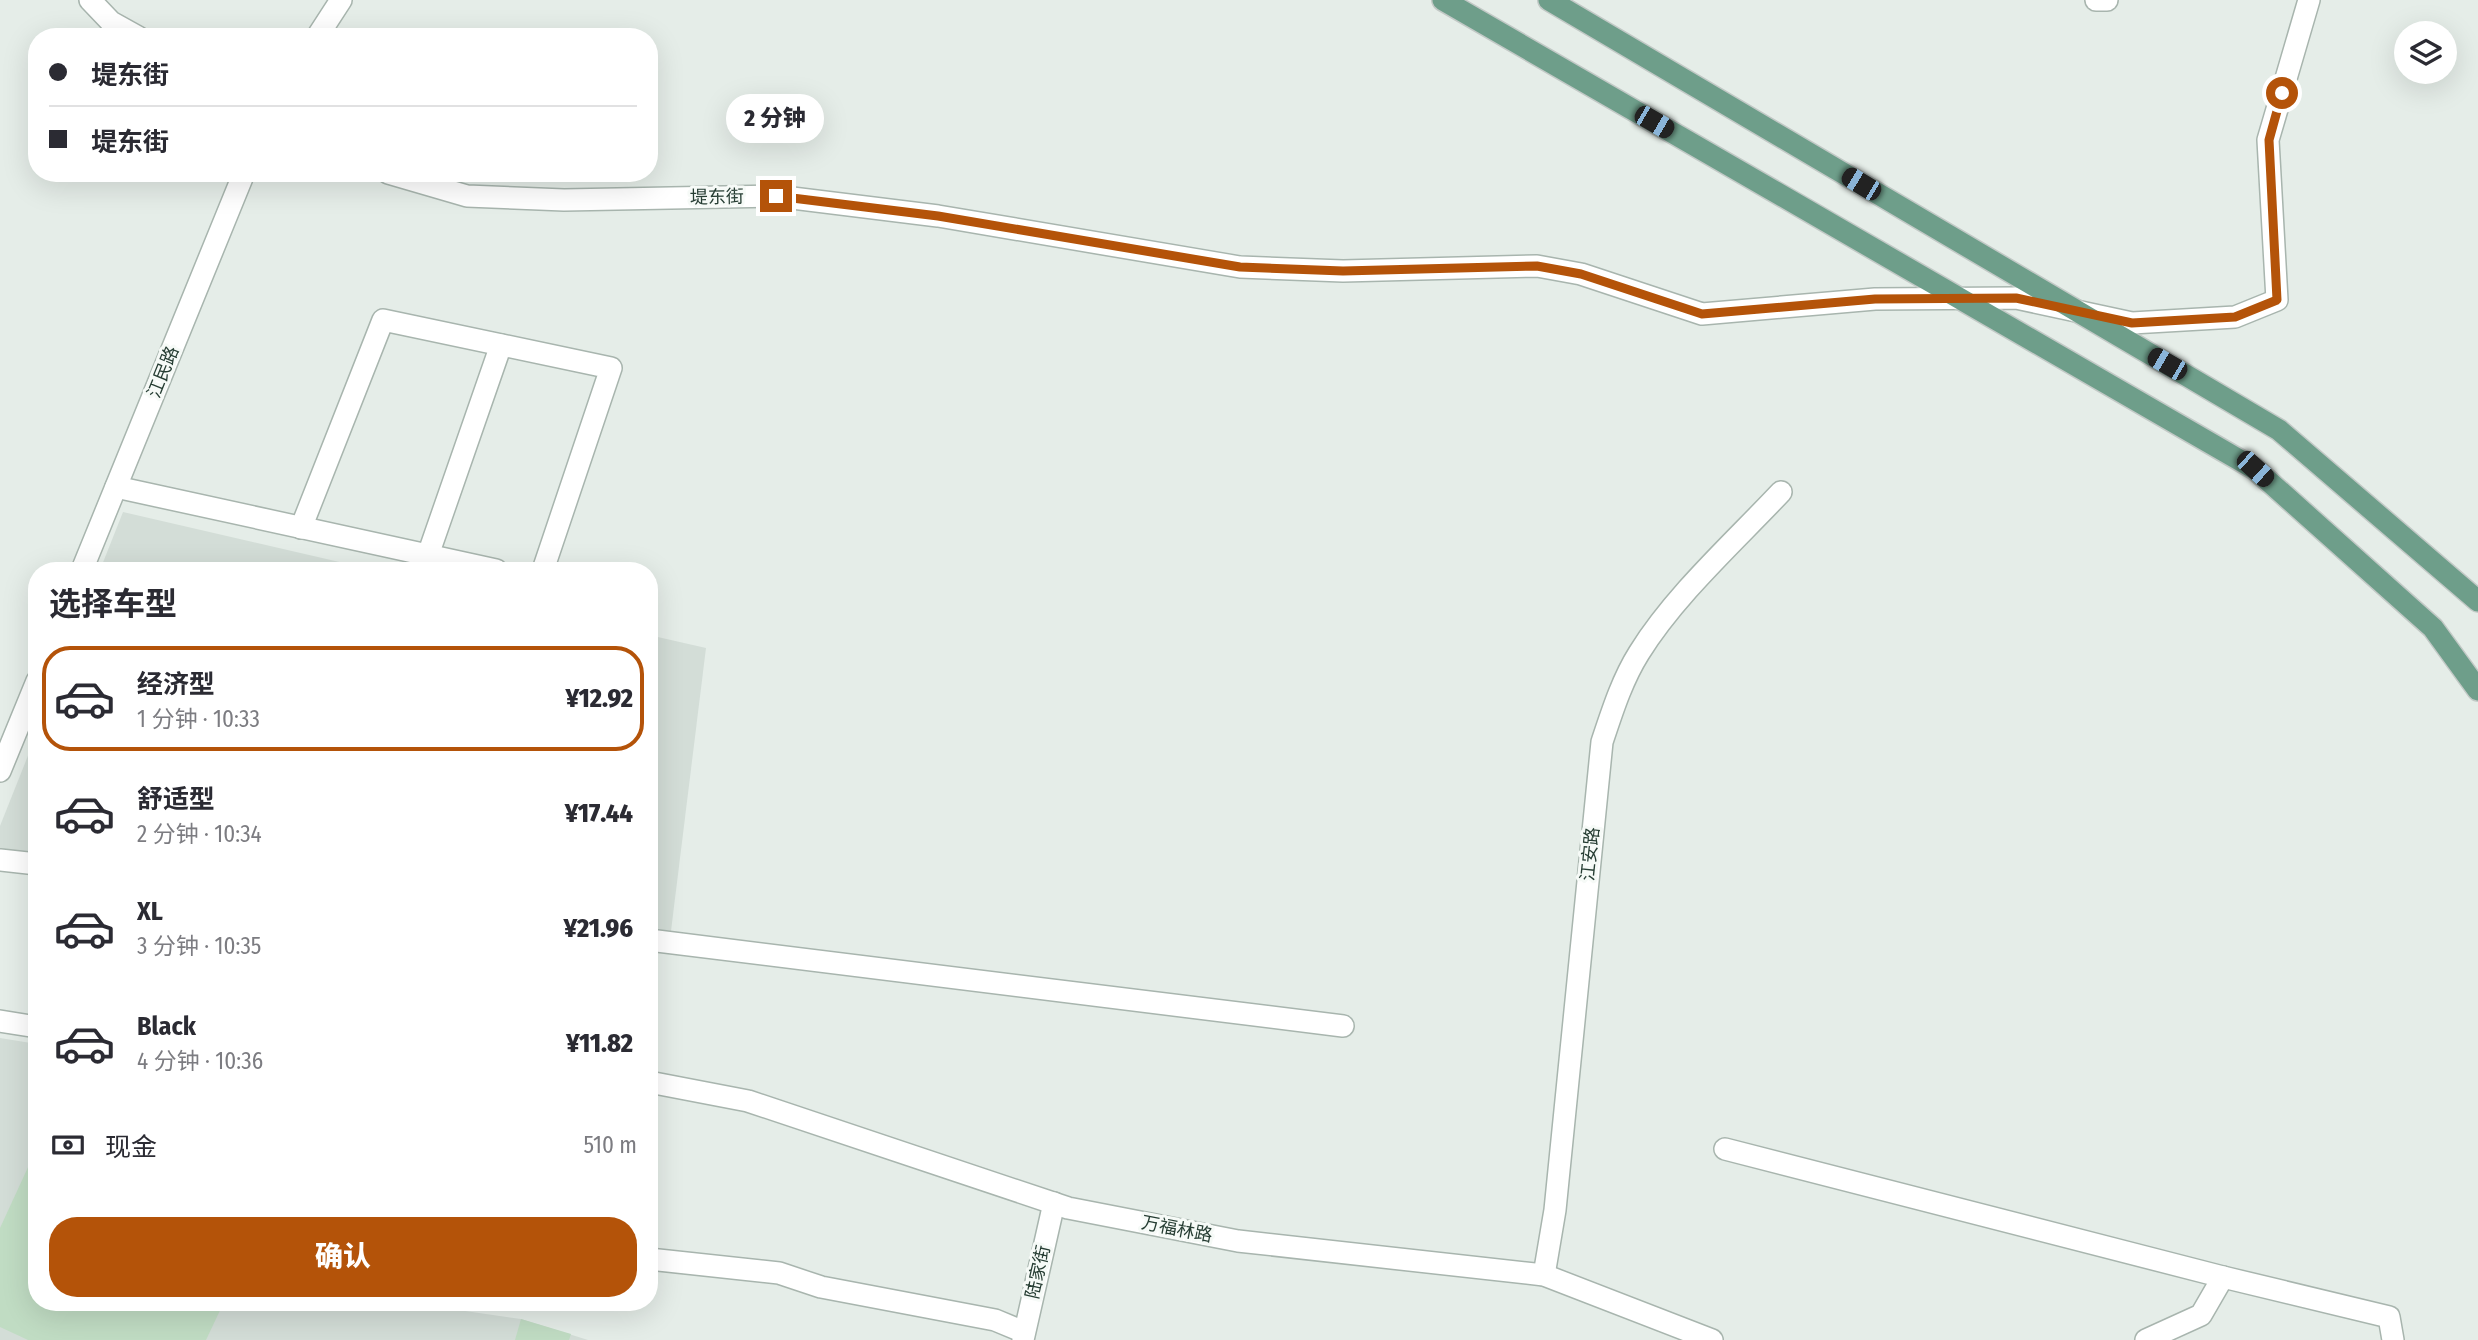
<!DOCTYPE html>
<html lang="zh">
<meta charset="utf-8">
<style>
body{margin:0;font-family:"Fira Sans Condensed","Noto Sans SC",sans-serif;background:#f2f2f3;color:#2b2b33;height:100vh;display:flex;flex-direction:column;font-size:26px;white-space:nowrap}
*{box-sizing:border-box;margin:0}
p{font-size:23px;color:#7c7c81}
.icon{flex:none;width:38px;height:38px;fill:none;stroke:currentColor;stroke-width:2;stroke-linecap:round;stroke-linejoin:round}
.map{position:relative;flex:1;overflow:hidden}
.panel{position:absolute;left:28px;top:562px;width:630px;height:749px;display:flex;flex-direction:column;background:#fff;border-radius:28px;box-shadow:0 7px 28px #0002}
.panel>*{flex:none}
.top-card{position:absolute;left:28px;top:28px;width:630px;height:154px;border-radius:28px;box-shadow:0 7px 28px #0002;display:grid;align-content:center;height:154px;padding:0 21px;background:#fff}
.fabs{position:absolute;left:2394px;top:21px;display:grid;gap:14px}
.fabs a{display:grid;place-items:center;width:63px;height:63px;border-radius:50%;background:#fff;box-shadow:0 7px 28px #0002;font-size:35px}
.end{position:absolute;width:32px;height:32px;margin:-16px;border:9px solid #b45309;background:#fff;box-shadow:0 0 0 4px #fff}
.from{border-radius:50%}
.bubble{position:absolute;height:49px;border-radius:24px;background:#fff;box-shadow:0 7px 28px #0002;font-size:23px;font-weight:800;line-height:49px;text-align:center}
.car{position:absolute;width:21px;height:42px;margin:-21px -10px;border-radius:9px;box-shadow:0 0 5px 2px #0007;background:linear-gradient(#222 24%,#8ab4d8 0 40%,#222 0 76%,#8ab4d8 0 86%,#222 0)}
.top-card b{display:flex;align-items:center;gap:24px;height:66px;font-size:26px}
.top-card b+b{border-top:2px solid #e1e1e2}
.top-card i{width:18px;height:18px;background:#2b2b33}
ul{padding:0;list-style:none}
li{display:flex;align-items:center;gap:21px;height:105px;margin:0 14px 10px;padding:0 7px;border:4px solid transparent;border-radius:28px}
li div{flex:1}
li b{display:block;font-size:26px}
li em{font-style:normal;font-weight:800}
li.selected{border-color:#b45309}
li>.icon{width:63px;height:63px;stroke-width:1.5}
h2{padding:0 21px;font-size:32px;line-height:84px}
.pay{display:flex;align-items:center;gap:18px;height:77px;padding:0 21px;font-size:26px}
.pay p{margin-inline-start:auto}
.cta{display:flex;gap:14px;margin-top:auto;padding:14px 21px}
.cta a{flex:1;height:80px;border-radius:28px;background:#b45309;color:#fff;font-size:28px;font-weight:800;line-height:80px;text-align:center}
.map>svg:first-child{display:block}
.built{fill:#d3ddd7}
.green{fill:#c0dcc3}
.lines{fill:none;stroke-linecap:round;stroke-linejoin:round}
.minor-casing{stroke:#a8b5ae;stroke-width:24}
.tertiary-casing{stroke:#a8b5ae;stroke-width:24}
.primary-casing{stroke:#c2c9c6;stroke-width:24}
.minor{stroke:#fff;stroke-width:21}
.tertiary{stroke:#fff;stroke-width:21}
.primary{stroke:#6e9e8a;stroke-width:21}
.route{stroke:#b45309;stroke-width:9}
.labels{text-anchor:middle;stroke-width:6;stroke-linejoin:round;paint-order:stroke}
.street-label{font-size:18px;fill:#263d33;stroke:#f6faf7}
</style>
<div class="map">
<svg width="2478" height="1340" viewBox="0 0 2478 1340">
<rect width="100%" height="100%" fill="#e5ede8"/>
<g class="built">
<polygon points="123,512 374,570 100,570"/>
<polygon points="649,635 706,648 671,931 649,929"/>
<polygon points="37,733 37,854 0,850 0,826"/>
<polygon points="0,1038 37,1044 37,1302 403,1302 521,1319 588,1340 0,1340"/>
</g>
<g class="green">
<polygon points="35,1152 37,1302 224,1302 206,1340 28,1340 0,1327 0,1228"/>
<polygon points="521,1319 571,1334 569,1340 515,1340"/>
</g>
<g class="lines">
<defs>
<g id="minor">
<polyline points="90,0 111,22 138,37"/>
<polyline points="2096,0 2107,0"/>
<polyline points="317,37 341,0"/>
<polyline points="388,173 467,196 564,200 776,196 938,216 1240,267 1343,271 1537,266 1581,274 1702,314 1875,299 2016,298 2132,323 2235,317 2277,300 2268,140 2309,0"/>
<polyline points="116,487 496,570"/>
<polyline points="301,528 383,320 611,368 543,570"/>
<polyline points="428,555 501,345"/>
<polyline points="82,570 244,173"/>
<polyline points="0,771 37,681"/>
<polyline points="0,860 37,864"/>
<polyline points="649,940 1343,1026"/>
<polyline points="0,1021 37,1027"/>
<polyline points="649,1082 748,1101 1068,1208 1238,1241 1544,1275 1712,1340"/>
<polyline points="649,1259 779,1273 821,1287 995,1320 1024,1332"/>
<path d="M 1544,1275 L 1555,1210 L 1602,742 C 1612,712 1622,680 1639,653 C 1675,595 1734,542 1781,492"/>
<polyline points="1023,1340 1054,1203"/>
<polyline points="2146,1340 2201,1315 2223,1277"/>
</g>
<polyline id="tertiary" points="1725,1149 2223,1277 2389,1317 2393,1340"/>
<g id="primary">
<polyline points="1443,0 2255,469 2433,628 2478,690"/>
<polyline points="1549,0 2279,430 2478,601"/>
</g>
</defs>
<use href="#minor" class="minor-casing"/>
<use href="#tertiary" class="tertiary-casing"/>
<use href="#primary" class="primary-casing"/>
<use href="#minor" class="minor"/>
<use href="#tertiary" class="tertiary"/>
<use href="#primary" class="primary"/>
</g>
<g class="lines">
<polyline class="route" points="776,196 938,216 1240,267 1343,271 1537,266 1581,274 1702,314 1875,299 2016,298 2132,323 2235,317 2277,300 2269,140 2282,93"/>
</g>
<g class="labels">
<g class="street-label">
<text transform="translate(717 197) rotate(-1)" y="6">堤东街</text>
<text transform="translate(163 372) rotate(-68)" y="6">江民路</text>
<text transform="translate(1590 854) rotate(-84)" y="6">江安路</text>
<text transform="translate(1177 1229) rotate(11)" y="6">万福林路</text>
<text transform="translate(1038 1272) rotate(-77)" y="6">陆家街</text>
</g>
</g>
</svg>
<div class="fabs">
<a><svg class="icon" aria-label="layers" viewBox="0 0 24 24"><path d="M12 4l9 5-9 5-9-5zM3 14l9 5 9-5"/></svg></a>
</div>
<i class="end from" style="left:2282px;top:93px"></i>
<i class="end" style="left:776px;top:196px"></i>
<div class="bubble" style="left:726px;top:94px;width:98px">2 分钟</div>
<i class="car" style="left:1654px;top:122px;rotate:120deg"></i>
<i class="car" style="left:1861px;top:184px;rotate:301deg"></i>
<i class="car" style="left:2167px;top:364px;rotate:300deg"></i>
<i class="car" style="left:2255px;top:469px;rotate:132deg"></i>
<div class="top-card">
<b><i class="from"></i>堤东街</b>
<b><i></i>堤东街</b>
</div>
<section class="panel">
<h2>选择车型</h2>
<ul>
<li class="selected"><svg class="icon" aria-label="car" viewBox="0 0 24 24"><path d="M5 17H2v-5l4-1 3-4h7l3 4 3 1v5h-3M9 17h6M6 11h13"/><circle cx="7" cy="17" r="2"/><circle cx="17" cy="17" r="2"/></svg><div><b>经济型</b><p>1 分钟 · 10:33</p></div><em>¥12.92</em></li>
<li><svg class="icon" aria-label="car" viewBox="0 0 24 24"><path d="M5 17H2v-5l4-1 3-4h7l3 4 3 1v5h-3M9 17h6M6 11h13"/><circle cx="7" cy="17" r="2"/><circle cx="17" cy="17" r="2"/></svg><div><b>舒适型</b><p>2 分钟 · 10:34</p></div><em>¥17.44</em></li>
<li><svg class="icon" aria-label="car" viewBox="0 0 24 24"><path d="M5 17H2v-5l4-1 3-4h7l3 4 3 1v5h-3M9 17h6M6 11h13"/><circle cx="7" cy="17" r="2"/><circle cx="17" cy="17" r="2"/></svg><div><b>XL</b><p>3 分钟 · 10:35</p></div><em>¥21.96</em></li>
<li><svg class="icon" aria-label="car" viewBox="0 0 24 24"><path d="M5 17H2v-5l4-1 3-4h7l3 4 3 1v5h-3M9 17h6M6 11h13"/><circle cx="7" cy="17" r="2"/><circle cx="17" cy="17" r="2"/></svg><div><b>Black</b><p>4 分钟 · 10:36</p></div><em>¥11.82</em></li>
</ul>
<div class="pay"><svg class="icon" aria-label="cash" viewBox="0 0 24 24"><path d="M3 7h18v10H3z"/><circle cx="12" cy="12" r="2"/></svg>现金<p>510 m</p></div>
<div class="cta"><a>确认</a></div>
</section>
</div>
